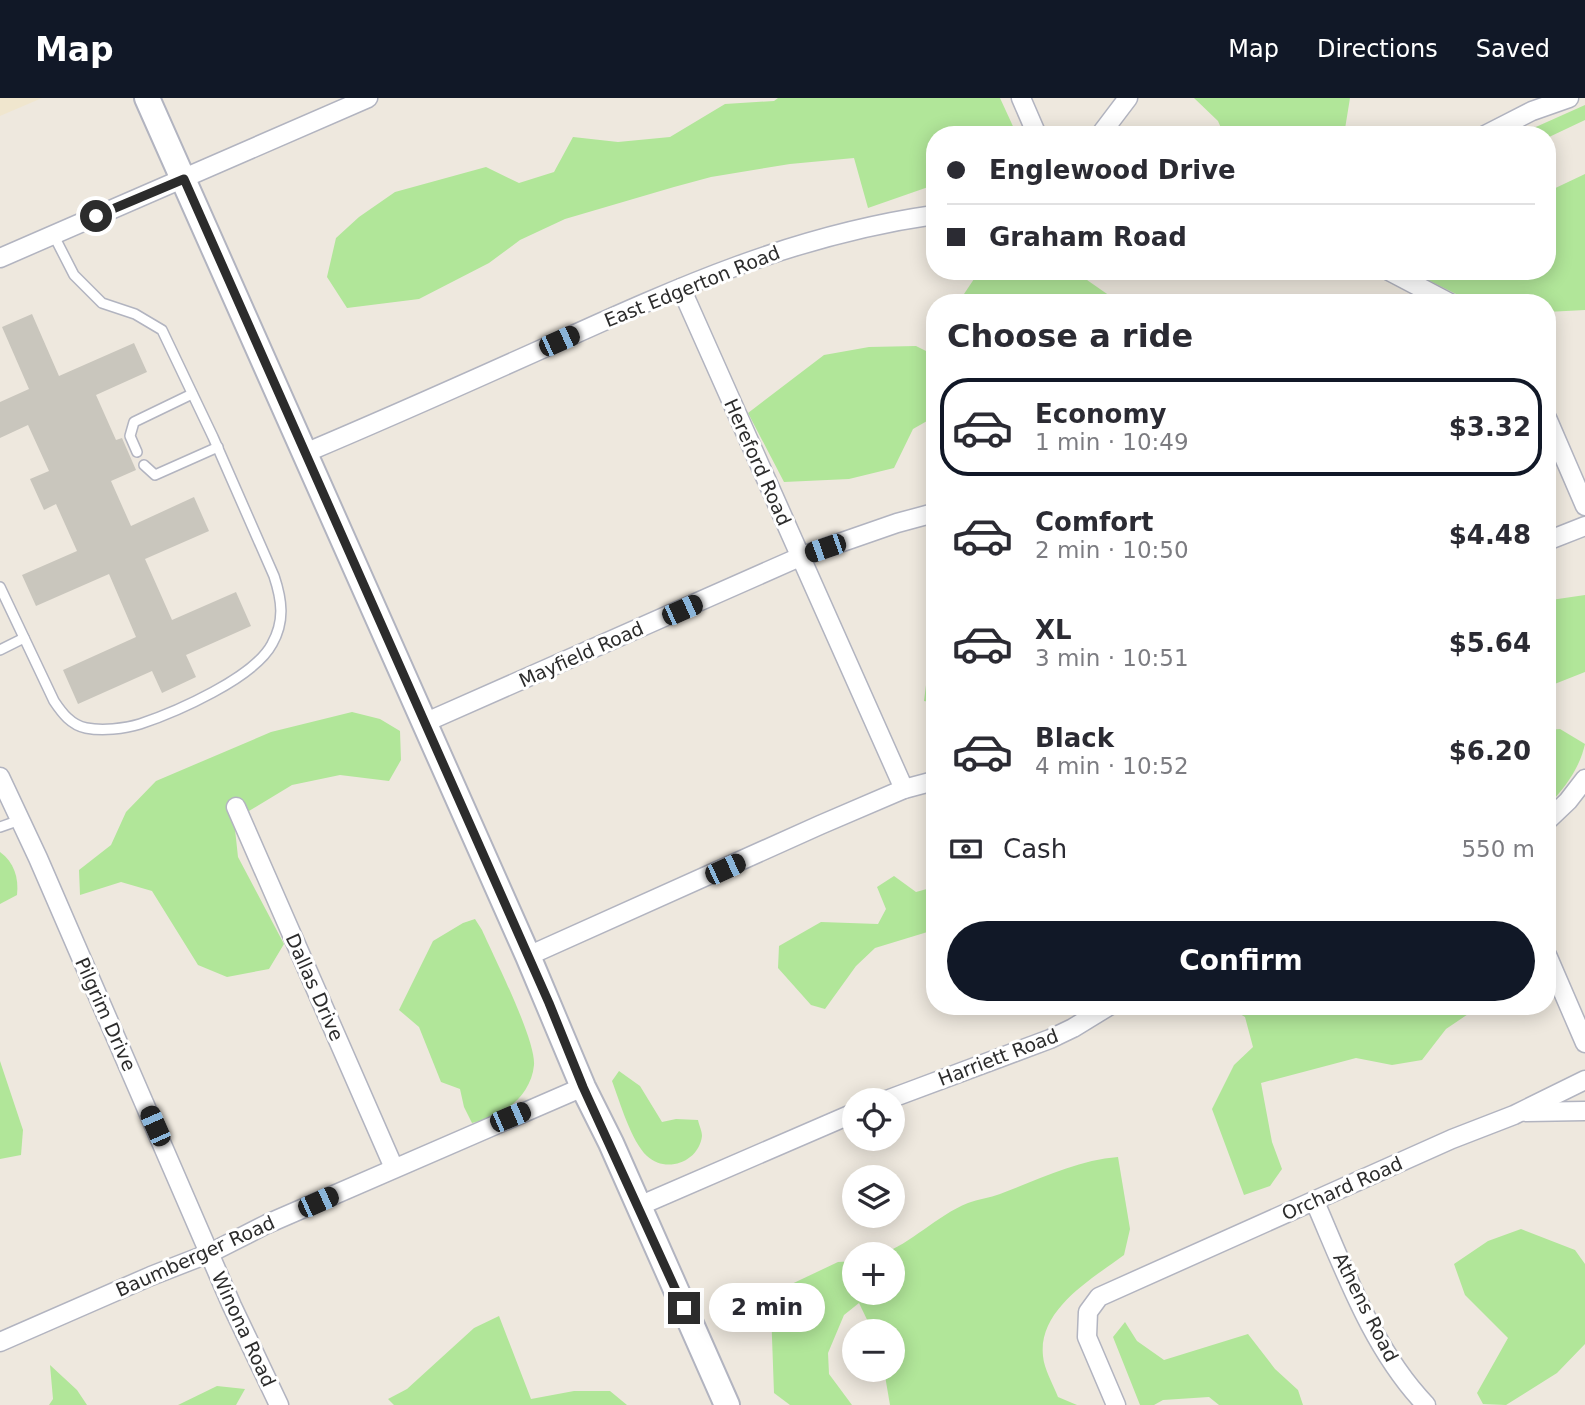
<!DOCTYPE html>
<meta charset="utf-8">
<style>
body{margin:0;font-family:"DejaVu Sans",sans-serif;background:#f2f2f3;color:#2b2b33;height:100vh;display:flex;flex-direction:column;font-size:26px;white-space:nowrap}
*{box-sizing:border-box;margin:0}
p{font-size:23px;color:#7c7c81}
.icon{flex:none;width:38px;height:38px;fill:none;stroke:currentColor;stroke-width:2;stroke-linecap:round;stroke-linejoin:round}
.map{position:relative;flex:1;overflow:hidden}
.drawer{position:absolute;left:926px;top:196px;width:630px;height:721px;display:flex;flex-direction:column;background:#fff;border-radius:28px;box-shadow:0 4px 18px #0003}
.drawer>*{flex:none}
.guide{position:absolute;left:926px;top:28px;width:630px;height:154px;border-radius:28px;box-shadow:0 4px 18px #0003;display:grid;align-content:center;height:154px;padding:0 21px;background:#fff}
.controls{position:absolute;left:842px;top:990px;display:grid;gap:14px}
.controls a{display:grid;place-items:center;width:63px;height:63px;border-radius:50%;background:#fff;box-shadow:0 4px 18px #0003;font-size:35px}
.end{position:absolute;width:32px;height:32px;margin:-16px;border:9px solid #2c2c2c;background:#fff;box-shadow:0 0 0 4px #fff}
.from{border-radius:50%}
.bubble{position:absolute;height:49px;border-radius:24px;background:#fff;box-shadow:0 4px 18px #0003;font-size:23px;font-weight:800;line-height:49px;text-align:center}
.car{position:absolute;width:21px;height:42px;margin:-21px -10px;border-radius:9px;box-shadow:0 0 5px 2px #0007;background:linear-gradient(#222 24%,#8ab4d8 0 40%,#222 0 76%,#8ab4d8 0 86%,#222 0)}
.guide b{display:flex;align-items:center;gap:24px;height:66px;font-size:26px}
.guide b+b{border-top:2px solid #e1e1e2}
.guide i{width:18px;height:18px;background:#2b2b33}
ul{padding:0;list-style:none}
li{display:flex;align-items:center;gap:21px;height:98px;margin:0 14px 10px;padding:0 7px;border:4px solid transparent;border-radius:28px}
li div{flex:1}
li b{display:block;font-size:26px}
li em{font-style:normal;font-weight:800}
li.current{border-color:#111827}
li>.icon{width:63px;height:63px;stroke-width:1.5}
h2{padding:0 21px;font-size:32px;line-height:84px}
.pay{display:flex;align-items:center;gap:18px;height:77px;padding:0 21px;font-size:26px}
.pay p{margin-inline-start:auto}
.button{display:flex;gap:14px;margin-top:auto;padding:14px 21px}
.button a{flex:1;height:80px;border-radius:42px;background:#111827;color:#fff;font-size:28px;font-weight:800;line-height:80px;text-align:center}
header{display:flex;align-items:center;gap:42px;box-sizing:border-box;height:98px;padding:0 35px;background:#111827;color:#fff}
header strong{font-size:33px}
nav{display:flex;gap:38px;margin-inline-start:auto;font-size:24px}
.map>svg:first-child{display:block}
.education{fill:#f0e6ce}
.green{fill:#b1e699}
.building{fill:#c9c6bd}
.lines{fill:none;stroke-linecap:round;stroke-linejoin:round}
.service-casing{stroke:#b2b4c0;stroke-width:12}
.minor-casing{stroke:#b2b4c0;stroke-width:21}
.secondary-casing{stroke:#b2b4c0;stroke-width:28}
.service{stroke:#fff;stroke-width:9}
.minor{stroke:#fff;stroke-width:18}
.secondary{stroke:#fff;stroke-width:24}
.route{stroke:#2c2c2c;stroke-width:9}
.labels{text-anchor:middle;stroke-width:6;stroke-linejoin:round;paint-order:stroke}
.street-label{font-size:19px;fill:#2c2c2c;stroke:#fff}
</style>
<header>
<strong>Map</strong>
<nav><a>Map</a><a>Directions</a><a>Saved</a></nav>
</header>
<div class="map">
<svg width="1585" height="1307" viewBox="0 0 1585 1307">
<rect width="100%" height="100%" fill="#eee8de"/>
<polygon class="education" points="0,0 42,0 0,18"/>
<g class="green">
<polygon points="778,0 1000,0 1017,37 934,37 934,87 868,110 854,60 790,66 711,79 674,89 565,121 520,142 489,165 419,201 347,210 327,179 336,140 359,119 395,94 486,69 519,85 554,74 573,39 618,44 670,39 725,6 774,3"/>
<polygon points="1194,0 1350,0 1344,37 1295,37 1291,34 1286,37 1224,37 1218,23"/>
<polygon points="1585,7 1585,22 1547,40 1547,37 1518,37"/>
<polygon points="1585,76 1585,212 1547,214 1547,205 1474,205 1428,182 1421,173 1547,173 1547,94"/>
<polygon points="1077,175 1120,205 958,205 974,181"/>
<polygon points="916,248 934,257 934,319 913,331 894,370 849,381 784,384 748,315 824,257 869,249"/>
<polygon points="1585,497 1585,574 1547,589 1547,518 1550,516 1551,502"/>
<polygon points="934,524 934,605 924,603"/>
<polygon points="352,614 380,621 400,633 401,662 389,683 340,677 292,687 234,722 238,759 284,846 269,871 227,879 198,867 152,793 121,784 80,797 79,772 111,747 126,714 156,683 271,634"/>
<path d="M 1560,631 L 1585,646 C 1579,672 1565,689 1547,709 L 1547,632 Z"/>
<path d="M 0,754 C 14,764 19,780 17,797 L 0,806 Z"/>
<polygon points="894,778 916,794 934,789 934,832 875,850 856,868 825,911 811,907 778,870 779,848 821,824 878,826 886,811 877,789"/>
<path d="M 475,821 L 482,832 C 494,859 536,942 534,967 C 531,999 501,1020 472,1025 L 464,1009 L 460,991 L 441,984 L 419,929 L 399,912 L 433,843 L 463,825 Z"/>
<polygon points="1227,908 1480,908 1446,931 1422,962 1392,967 1356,960 1261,985 1272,1044 1282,1071 1270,1088 1244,1097 1212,1011 1234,967 1253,949 1245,919"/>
<polygon points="0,963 23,1032 21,1057 0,1061"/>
<path d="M 619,973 L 640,988 L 662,1024 L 676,1021 L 698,1022 C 699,1027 702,1033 702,1038 C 699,1064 666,1076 647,1058 C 631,1043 620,1004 612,983 Z"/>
<path d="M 1118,1059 L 1130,1131 L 1124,1157 C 1092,1181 1038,1211 1043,1258 C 1044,1271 1053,1286 1058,1299 L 1077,1307 L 890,1307 L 884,1272 L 892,1272 L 892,1234 L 873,1234 L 859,1205 L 844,1217 L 828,1255 L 829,1276 L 852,1307 L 790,1307 L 774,1295 L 771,1212 L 781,1191 L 838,1164 L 854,1163 L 854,1195 L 892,1195 L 892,1157 L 880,1157 C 912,1145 936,1118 968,1105 C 978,1101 990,1100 1000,1096 C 1038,1082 1077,1062 1118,1059 Z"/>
<polygon points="1521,1131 1575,1152 1585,1166 1585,1246 1557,1275 1506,1307 1483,1306 1477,1295 1508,1240 1465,1197 1454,1166 1488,1143"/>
<polygon points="499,1218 531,1301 574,1293 610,1293 627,1307 394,1307 388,1301 407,1291 474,1230"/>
<polygon points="1125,1224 1137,1243 1164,1262 1248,1236 1275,1271 1298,1292 1303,1307 1219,1307 1209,1299 1163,1302 1154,1307 1140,1307 1113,1239"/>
<polygon points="50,1267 77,1292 87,1307 49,1307 53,1301"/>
<polygon points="217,1288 245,1291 236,1307 178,1307"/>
</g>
<polygon class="building" points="32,216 59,278 134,245 147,274 96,297 116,342 122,340 136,372 111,383 131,428 194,399 209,433 145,461 172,522 236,494 251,528 186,557 196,579 162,595 152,573 78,606 63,572 136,539 109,476 36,508 22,477 77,453 56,406 44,412 30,381 49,373 28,327 0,340 0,304 29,291 2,229"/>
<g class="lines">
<defs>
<g id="service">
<polyline points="137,354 130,338 134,324 192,296"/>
<polyline points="144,367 155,377 218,349"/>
<path d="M 0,489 L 54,603 C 62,615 71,627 86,630 C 102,633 124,631 140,626 C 176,614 254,580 272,546 C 285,523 282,502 274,478 L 213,339 L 162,232 L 135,216 L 102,205 L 74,177 L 53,136"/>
<polyline points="0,552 24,540"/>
<polyline points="0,729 20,722"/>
</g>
<g id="minor">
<polyline points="1021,0 1037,37"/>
<polyline points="1100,37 1128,0"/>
<polyline points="1485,37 1532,13 1569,0"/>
<polyline points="0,160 368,0"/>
<polyline points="1389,173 1450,205"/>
<polyline points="681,190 904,691"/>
<polyline points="1547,320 1585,408"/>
<path d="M 305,355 C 388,320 471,283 553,246 C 681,188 794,137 934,117"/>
<polyline points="1547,443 1585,428"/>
<polyline points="424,625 802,458 897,425 934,415"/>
<polyline points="0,679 38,760 232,1208 279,1307"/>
<polyline points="236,709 394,1070"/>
<polyline points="1547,723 1568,703 1585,681"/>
<polyline points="1547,857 1585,945"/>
<polyline points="528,858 820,727 904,691 934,683"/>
<polyline points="884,1003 1050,941 1073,930 1109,908"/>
<polyline points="1526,1014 1585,1013"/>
<path d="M 1315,1104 C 1345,1173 1373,1252 1426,1307"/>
<polyline points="639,1108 854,1015"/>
<polyline points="0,1244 151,1178 210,1155 267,1126 583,989"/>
<polyline points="1116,1307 1087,1239 1088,1214 1099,1199 1452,1041 1514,1017 1585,982"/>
</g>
<polyline id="secondary" points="147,0 528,858 583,989 611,1045 727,1307"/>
</defs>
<use href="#service" class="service-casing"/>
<use href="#minor" class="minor-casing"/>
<use href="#secondary" class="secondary-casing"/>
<use href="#service" class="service"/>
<use href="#minor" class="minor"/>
<use href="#secondary" class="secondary"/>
</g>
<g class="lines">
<polyline class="route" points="96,118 184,81 549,905 583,989 684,1210"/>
</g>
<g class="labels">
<g class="street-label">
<text transform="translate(692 188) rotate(-22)" y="7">East Edgerton Road</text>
<text transform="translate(758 364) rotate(66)" y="7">Hereford Road</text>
<text transform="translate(581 556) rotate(-24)" y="7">Mayfield Road</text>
<text transform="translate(315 889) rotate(66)" y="7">Dallas Drive</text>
<text transform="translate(106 916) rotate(66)" y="7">Pilgrim Drive</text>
<text transform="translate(998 959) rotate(-21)" y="7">Harriett Road</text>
<text transform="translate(1342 1090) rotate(-24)" y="7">Orchard Road</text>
<text transform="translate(195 1158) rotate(-24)" y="7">Baumberger Road</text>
<text transform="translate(1366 1209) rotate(63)" y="7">Athens Road</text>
<text transform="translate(244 1231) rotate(65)" y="7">Winona Road</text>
</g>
</g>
</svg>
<div class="controls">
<a><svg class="icon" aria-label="locate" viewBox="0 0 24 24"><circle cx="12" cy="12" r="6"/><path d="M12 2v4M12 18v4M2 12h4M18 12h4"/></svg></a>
<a><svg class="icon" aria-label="layers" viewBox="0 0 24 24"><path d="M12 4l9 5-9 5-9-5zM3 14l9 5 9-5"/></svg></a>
<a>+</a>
<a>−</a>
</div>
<i class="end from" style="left:96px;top:118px"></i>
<i class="end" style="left:684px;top:1210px"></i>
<div class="bubble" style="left:709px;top:1185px;width:116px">2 min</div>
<i class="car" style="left:559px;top:243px;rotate:66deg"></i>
<i class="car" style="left:825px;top:450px;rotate:251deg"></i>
<i class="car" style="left:682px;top:512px;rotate:66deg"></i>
<i class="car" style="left:725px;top:771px;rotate:65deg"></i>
<i class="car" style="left:510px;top:1019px;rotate:67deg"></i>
<i class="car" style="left:155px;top:1028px;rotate:336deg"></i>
<i class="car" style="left:318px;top:1104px;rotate:66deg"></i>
<div class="guide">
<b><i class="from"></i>Englewood Drive</b>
<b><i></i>Graham Road</b>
</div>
<section class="drawer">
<h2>Choose a ride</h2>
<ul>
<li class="current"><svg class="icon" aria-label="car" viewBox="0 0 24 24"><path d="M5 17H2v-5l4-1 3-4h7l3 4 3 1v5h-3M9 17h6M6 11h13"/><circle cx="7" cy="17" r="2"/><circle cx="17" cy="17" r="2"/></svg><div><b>Economy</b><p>1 min · 10:49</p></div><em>$3.32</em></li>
<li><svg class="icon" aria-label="car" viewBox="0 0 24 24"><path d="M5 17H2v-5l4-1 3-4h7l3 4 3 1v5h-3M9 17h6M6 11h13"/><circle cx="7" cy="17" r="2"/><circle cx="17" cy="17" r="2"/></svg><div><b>Comfort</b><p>2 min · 10:50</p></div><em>$4.48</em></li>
<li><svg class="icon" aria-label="car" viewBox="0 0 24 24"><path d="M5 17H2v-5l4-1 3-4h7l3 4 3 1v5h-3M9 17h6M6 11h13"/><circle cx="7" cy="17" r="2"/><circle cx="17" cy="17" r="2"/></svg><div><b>XL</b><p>3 min · 10:51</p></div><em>$5.64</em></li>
<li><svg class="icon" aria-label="car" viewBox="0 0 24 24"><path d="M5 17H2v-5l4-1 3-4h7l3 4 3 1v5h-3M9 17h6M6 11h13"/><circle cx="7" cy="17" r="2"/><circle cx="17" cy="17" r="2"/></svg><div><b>Black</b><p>4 min · 10:52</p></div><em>$6.20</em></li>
</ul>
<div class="pay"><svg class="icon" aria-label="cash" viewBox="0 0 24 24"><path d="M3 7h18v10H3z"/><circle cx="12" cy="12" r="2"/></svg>Cash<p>550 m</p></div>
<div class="button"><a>Confirm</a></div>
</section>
</div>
